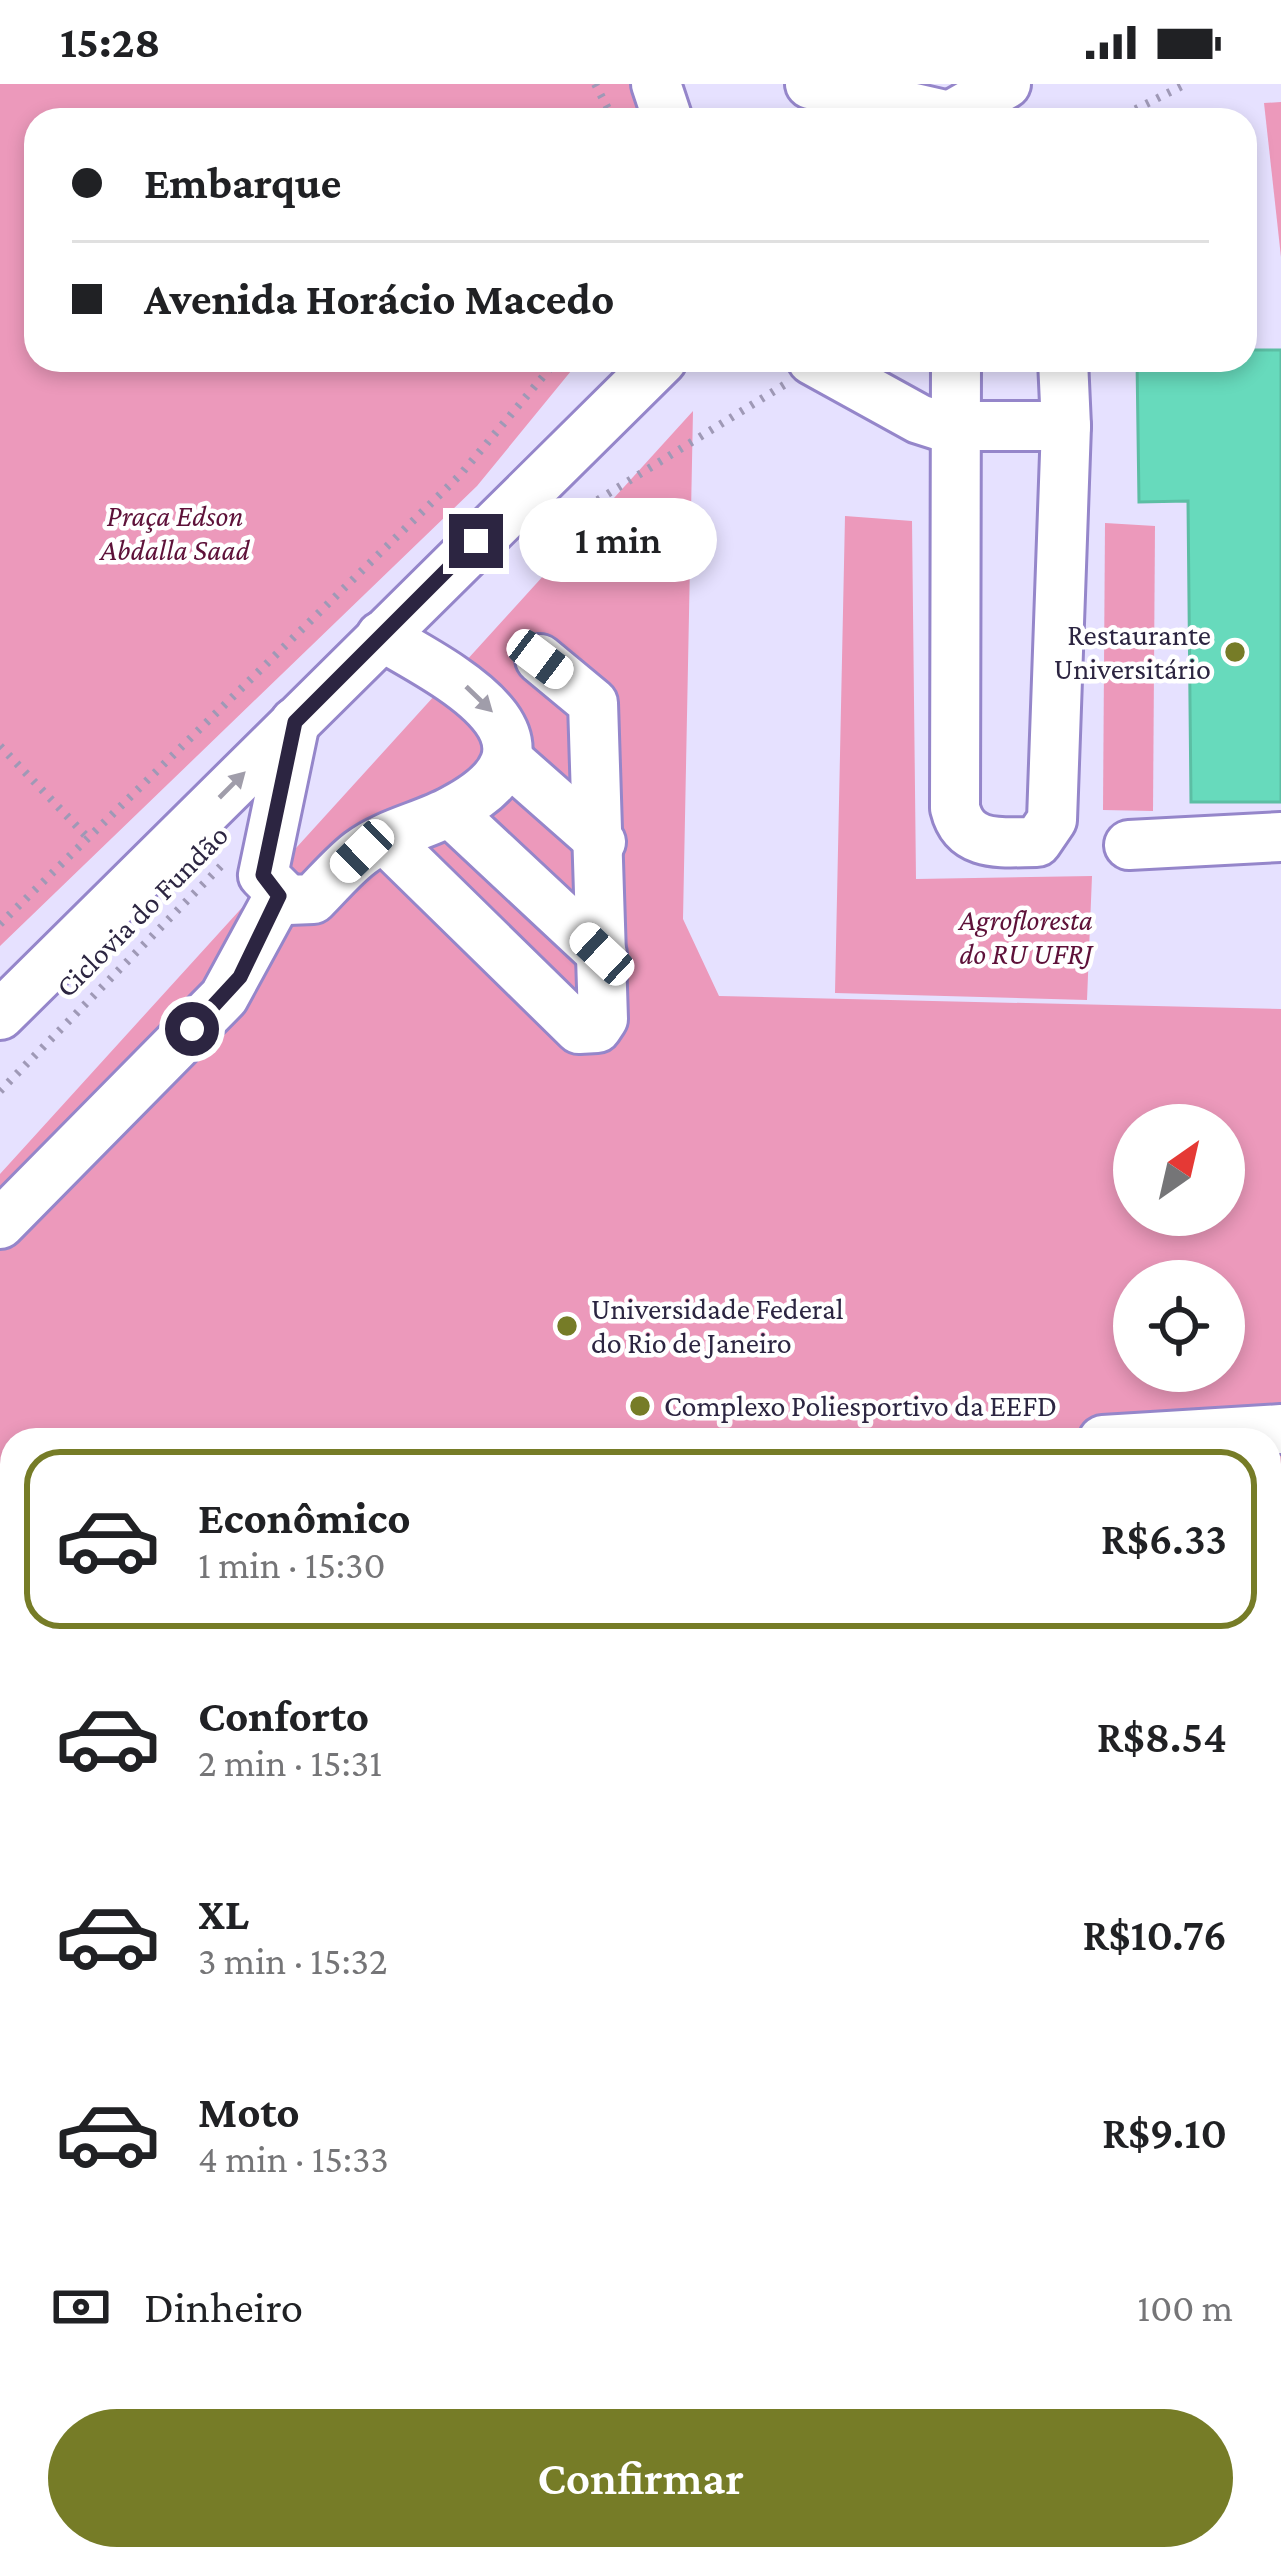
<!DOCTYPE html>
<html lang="pt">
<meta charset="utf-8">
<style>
body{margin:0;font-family:"Crimson Pro",serif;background:#f6f6f6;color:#202124;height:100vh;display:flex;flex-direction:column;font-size:45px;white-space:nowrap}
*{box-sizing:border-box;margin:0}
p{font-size:39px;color:#757577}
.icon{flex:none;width:66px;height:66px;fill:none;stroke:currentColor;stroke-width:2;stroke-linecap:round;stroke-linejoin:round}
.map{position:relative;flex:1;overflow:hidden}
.drawer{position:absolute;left:0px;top:1344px;width:1281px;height:1143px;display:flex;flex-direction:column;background:#fff;border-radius:36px 36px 0 0;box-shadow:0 6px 18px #0003}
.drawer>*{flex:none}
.hud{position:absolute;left:24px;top:24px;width:1233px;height:264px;border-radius:36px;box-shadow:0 6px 18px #0003;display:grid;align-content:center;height:264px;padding:0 48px;background:#fff}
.needle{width:78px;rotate:34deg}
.controls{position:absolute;left:1113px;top:1020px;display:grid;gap:24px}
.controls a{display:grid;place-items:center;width:132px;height:132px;border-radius:50%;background:#fff;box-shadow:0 6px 18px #0003;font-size:60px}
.end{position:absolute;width:54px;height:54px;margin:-27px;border:15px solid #2c2541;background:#fff;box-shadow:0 0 0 6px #fff}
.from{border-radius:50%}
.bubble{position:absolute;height:84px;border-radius:42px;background:#fff;box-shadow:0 6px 18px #0003;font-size:39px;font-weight:600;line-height:84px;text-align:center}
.car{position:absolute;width:36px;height:72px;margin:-36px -18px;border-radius:15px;box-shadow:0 0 9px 3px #0007;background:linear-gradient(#fff 24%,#345 0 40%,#fff 0 76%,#345 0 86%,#fff 0)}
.hud b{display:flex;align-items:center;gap:42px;height:114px;font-size:45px}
.hud b+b{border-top:3px solid #e0e0e0}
.hud i{width:30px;height:30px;background:#202124}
ul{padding:21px 0 0;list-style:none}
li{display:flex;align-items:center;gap:36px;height:180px;margin:0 24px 18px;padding:0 24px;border:6px solid transparent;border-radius:36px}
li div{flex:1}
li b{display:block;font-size:45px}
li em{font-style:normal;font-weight:600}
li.selected{border-color:#767c27}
li>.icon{width:108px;height:108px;stroke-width:1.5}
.pay{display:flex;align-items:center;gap:30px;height:132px;padding:0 48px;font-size:45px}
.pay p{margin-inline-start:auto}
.cta{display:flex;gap:24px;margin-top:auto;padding:24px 48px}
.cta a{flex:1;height:138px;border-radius:72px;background:#767c27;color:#fff;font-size:48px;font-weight:600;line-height:138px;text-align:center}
.status{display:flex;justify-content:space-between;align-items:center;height:84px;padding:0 60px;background:#fff;direction:ltr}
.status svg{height:33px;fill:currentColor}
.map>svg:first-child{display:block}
.green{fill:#ec99bb;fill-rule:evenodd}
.building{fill:#67dabc;stroke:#5cbea4;stroke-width:3}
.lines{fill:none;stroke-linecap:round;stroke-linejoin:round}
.minor-casing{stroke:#9586ca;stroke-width:54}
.path{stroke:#9f99b6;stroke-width:8;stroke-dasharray:3 9;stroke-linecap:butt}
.minor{stroke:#fff;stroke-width:48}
.oneway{fill:#a09daa}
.route{stroke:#2c2541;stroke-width:15}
.poi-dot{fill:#767c27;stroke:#fff;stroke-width:4.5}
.labels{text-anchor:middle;stroke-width:9;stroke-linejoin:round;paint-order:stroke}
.park-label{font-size:30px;font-style:italic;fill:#5e1139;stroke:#fff}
.poi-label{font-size:30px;fill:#2c2541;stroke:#fff;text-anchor:start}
.street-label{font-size:30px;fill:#2c2541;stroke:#fff}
</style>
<div class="status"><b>15:28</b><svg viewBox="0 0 49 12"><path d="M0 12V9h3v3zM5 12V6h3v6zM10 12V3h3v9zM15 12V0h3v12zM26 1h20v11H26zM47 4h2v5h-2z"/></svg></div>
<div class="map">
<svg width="1281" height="2485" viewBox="0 0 1281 2485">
<rect width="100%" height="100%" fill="#e6e1ff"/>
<g class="green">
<polygon points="0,0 633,0 644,36 36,36 36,276 580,276 477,402 0,862"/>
<polygon points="1281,18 1281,173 1264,19"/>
<path d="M 693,327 L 683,835 L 719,912 L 1281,925 L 1281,2351 L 1269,2370 L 1269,1356 L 12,1356 L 12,2339 L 0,2339 L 0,1090 ZM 1134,1041 L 1224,1041 L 1224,1131 L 1134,1131 ZM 1134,1197 L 1224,1197 L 1224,1287 L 1134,1287 Z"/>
<polygon points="845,432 912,437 916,795 1092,792 1087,916 835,909"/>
<polygon points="1105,439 1155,442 1153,727 1103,726"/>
</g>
<polygon class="building" points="1245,266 1281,266 1281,718 1191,718 1188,417 1139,418 1137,276 1245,276"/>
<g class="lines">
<defs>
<g id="minor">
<polyline points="656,0 668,36"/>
<polyline points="810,0 949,32"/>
<polyline points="943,36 1006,0"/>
<polyline points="812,276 919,335 941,342 1066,342"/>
<path d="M 956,276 L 955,724 C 965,765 1003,758 1037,758 L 1052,736 L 1066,342 L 1063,276"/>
<path d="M 295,638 L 263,791 L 288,816 L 313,815 C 328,800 343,782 360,769 C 386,749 424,742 453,726 C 583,657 448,591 381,552"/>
<polyline points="507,675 601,758"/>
<polyline points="450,728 602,870"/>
<polyline points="386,756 579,945 597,944 603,935 593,619 540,575"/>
<polyline points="1129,761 1281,753"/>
<polyline points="0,931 662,276"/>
<polyline points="0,1140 224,913 279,812"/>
<polyline points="1103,1356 1281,1345"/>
</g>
</defs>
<use href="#minor" class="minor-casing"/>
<g class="path">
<polyline points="595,0 614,36"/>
<polyline points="1114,36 1186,0"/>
<polyline points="567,435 784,301"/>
<polyline points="0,662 88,754"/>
<polyline points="0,840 460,391 557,276"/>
<polyline points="0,1007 222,781"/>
</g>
<use href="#minor" class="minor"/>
</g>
<defs><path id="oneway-solid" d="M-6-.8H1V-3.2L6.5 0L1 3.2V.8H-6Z" transform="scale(3)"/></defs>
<g class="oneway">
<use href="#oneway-solid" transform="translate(479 615) rotate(44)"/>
<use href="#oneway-solid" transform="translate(232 701) rotate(-45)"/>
</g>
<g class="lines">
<polyline class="route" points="192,945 240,893 279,812 263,791 295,638 476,457"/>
</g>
<g class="poi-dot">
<circle cx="1235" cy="568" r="12"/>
<circle cx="567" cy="1242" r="12"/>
<circle cx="640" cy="1322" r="12"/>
</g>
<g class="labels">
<g class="park-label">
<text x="175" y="442">Praça Edson<tspan x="175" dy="34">Abdalla Saad</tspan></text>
<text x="1026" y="846">Agrofloresta<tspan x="1026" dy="34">do RU UFRJ</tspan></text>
</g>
<g class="poi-label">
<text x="1211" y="561" text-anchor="end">Restaurante<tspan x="1211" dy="34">Universitário</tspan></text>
<text x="591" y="1235">Universidade Federal<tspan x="591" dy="34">do Rio de Janeiro</tspan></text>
<text x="664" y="1332">Complexo Poliesportivo da EEFD</text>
</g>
<g class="street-label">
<text transform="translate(142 827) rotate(-45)" y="10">Ciclovia do Fundão</text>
</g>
</g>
</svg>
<div class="controls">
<a><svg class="needle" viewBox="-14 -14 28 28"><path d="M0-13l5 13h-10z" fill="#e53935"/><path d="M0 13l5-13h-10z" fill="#757577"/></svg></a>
<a><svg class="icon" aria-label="locate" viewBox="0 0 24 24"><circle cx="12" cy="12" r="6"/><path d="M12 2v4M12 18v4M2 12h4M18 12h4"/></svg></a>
</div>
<i class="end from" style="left:192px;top:945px"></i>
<i class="end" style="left:476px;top:457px"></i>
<div class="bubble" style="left:519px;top:414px;width:198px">1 min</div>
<i class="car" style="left:540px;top:575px;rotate:127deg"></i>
<i class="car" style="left:362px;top:767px;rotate:226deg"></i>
<i class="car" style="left:602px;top:870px;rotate:313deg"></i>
<div class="hud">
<b><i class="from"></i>Embarque</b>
<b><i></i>Avenida Horácio Macedo</b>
</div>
<section class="drawer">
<ul>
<li class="selected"><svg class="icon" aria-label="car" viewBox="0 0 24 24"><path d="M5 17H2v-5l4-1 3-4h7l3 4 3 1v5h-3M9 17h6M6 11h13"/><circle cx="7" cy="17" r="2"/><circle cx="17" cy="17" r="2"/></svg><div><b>Econômico</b><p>1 min · 15:30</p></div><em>R$6.33</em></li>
<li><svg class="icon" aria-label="car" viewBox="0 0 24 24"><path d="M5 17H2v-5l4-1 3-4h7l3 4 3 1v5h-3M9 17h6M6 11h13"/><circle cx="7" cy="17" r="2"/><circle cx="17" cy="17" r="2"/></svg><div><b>Conforto</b><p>2 min · 15:31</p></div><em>R$8.54</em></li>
<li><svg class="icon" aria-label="car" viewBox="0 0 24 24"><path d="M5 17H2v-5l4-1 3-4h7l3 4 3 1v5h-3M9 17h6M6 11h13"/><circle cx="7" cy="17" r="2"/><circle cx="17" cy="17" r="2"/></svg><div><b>XL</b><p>3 min · 15:32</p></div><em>R$10.76</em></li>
<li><svg class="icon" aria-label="car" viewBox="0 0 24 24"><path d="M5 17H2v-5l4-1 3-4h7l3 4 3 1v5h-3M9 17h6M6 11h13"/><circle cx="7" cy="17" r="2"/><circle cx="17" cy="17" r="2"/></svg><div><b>Moto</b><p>4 min · 15:33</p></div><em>R$9.10</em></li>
</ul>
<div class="pay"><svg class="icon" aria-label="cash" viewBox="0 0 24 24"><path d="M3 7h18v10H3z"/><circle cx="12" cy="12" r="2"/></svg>Dinheiro<p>100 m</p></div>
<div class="cta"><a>Confirmar</a></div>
</section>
</div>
